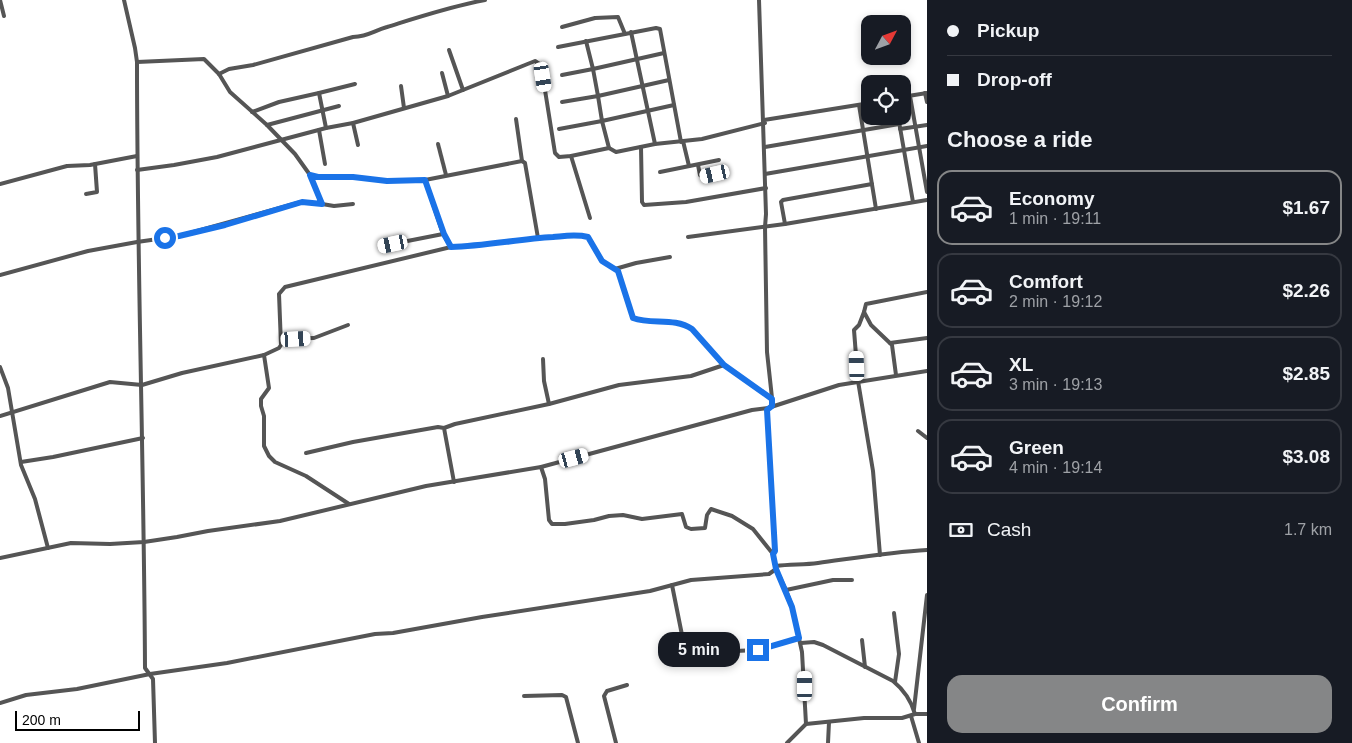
<!DOCTYPE html>
<meta charset="utf-8">
<style>
body{margin:0;font-family:Helvetica,sans-serif;background:#20242c;color:#f1f3f6;height:100vh;display:flex;flex-direction:column;font-size:19px;white-space:nowrap}
*{box-sizing:border-box;margin:0}
p{font-size:16px;color:#9ea1a6}
.icon{flex:none;width:28px;height:28px;fill:none;stroke:currentColor;stroke-width:2;stroke-linecap:round;stroke-linejoin:round}
.map{position:relative;flex:1;overflow:hidden}
.sheet{display:flex;flex-direction:column;background:#171b24;width:425px}
.sheet>*{flex:none}
.banner{display:grid;align-content:center;height:110px;padding:0 20px;background:#171b24}
.needle{width:32px;rotate:49deg}
.tools{position:absolute;left:861px;top:15px;display:grid;gap:10px}
.tools a{display:grid;place-items:center;width:50px;height:50px;border-radius:10px;background:#171b24;box-shadow:0 2px 8px #0003;font-size:25px}
.scale{position:absolute;left:15px;bottom:12px;width:125px;box-sizing:border-box;padding-left:5px;border:2px solid #000;border-top:0;font-size:14px;line-height:18px;white-space:nowrap;color:#000;-webkit-text-stroke:4px #fff;paint-order:stroke}
.end{position:absolute;width:22px;height:22px;margin:-11px;border:6px solid #1a73e8;background:#fff;box-shadow:0 0 0 2px #fff}
.from{border-radius:50%}
.bubble{position:absolute;height:35px;border-radius:15px;background:#171b24;box-shadow:0 2px 8px #0003;font-size:16px;font-weight:700;line-height:35px;text-align:center}
.car{position:absolute;width:15px;height:30px;margin:-15px -8px;border-radius:6px;box-shadow:0 0 4px 1px #0007;background:linear-gradient(#fff 24%,#345 0 40%,#fff 0 76%,#345 0 86%,#fff 0)}
.banner b{display:flex;align-items:center;gap:18px;height:48px;font-size:19px}
.banner b+b{border-top:1px solid #363941}
.banner i{width:12px;height:12px;background:#f1f3f6}
ul{padding:0;list-style:none}
li{display:flex;align-items:center;gap:15px;height:75px;margin:0 10px 8px;padding:0 10px;border:2px solid #363941;border-radius:15px}
li div{flex:1}
li b{display:block;font-size:19px}
li em{font-style:normal;font-weight:700}
li.active{border-color:#858687}
li>.icon{width:45px;height:45px;stroke-width:1.5}
h2{padding:0 20px;font-size:22px;line-height:60px}
.pay{display:flex;align-items:center;gap:12px;height:55px;padding:0 20px;font-size:19px}
.pay p{margin-inline-start:auto}
.primary-button{display:flex;gap:10px;margin-top:auto;padding:10px 20px}
.primary-button a{flex:1;height:58px;border-radius:15px;background:#858687;color:#fff;font-size:20px;font-weight:700;line-height:58px;text-align:center}
main{display:flex;flex:1;min-height:0}
.map>svg:first-child{display:block}
.lines{fill:none;stroke-linecap:round;stroke-linejoin:round}
.minor{stroke:#555;stroke-width:4}
.route{stroke:#1a73e8;stroke-width:6}
</style>
<main>
<div class="map">
<svg width="927" height="743" viewBox="0 0 927 743">
<rect width="100%" height="100%" fill="#fff"/>
<g class="lines">
<g class="minor">
<polyline points="0,0 4,16"/>
<path d="M 124,0 L 135,48 L 137,62 C 137,264 144,466 145,668 L 153,679 L 155,743"/>
<polyline points="759,0 766,214 765,227 767,352 772,398"/>
<polyline points="562,27 595,18 618,17 625,34"/>
<polyline points="631,32 655,144"/>
<polyline points="586,41 593,69 664,53"/>
<polyline points="558,47 656,28 660,29 681,142"/>
<polyline points="449,50 463,90"/>
<path d="M 137,62 L 204,59 L 219,74 L 230,92 L 267,125 L 295,154 L 310,175 L 318,177 L 353,177 L 387,181 L 425,180 L 443,234 L 451,247 C 485,246 519,239 553,237 C 565,236 576,234 588,237 L 602,261 L 618,271 L 633,318 C 652,325 674,317 692,329 L 724,365 L 772,399"/>
<polyline points="442,73 448,96"/>
<path d="M 219,74 L 229,69 L 253,65 L 353,37 C 369,36 373,31 387,27 C 419,17 452,6 485,0"/>
<polyline points="562,75 593,69 598,96 669,80"/>
<polyline points="401,86 404,108"/>
<polyline points="319,93 355,84"/>
<polyline points="925,93 927,102"/>
<polyline points="910,96 927,192"/>
<polyline points="902,97 927,93"/>
<polyline points="562,102 598,96 602,121 674,105"/>
<polyline points="859,105 876,209"/>
<polyline points="252,112 279,102 319,93 326,128"/>
<polyline points="898,116 913,202"/>
<polyline points="516,119 522,161 525,163 538,238"/>
<polyline points="764,120 870,103"/>
<polyline points="353,123 358,145"/>
<polyline points="267,125 339,106"/>
<polyline points="559,129 602,121 609,148 616,152 655,144 702,139 765,123"/>
<polyline points="900,129 927,125"/>
<polyline points="319,130 325,164"/>
<polyline points="683,141 689,166"/>
<polyline points="438,144 446,175"/>
<polyline points="641,147 642,202 644,205 686,202 766,188"/>
<polyline points="765,147 899,124"/>
<polyline points="571,156 590,218"/>
<polyline points="698,165 700,175 703,177 727,171"/>
<polyline points="137,170 174,165 217,157 326,128 353,123 448,96 535,61 541,65 555,153 559,157 571,156 609,148"/>
<polyline points="660,172 719,160"/>
<polyline points="765,174 927,146"/>
<polyline points="425,180 522,161"/>
<polyline points="0,184 67,166 90,165 137,156"/>
<polyline points="86,194 97,192 95,164"/>
<polyline points="322,204 334,206 353,204"/>
<polyline points="785,224 781,202 783,200 872,184"/>
<polyline points="688,237 785,224 927,200"/>
<polyline points="382,246 443,234"/>
<polyline points="615,269 636,263 670,257"/>
<polyline points="0,275 88,251 137,242 179,236 301,202 322,204 310,175"/>
<polyline points="864,312 866,304 927,292"/>
<polyline points="281,339 314,338 348,325"/>
<polyline points="890,343 927,338"/>
<polyline points="264,355 269,388 261,399 261,406 264,416 264,446 269,456 275,462 306,476 349,504"/>
<polyline points="543,359 544,381 549,404"/>
<polyline points="0,367 8,388 21,465 35,499 48,548"/>
<polyline points="768,408 768,429 774,533 775,551 773,554 776,569 786,590 792,607 802,652 806,724"/>
<polyline points="0,416 110,382 142,385 182,373 264,355 279,348 281,345 279,294 285,287 451,247"/>
<polyline points="444,428 455,424 549,404 619,385 691,376 724,365"/>
<polyline points="918,431 927,438"/>
<polyline points="306,453 353,442 438,427 444,428 454,482"/>
<polyline points="21,462 53,457 143,438"/>
<polyline points="541,467 545,479 549,520 552,524 565,524 594,520 609,516 623,515 642,519 682,514 686,527 691,529 705,528 707,515 711,509 732,516 753,529 773,554"/>
<polyline points="880,555 873,471 858,381 854,330 859,325 864,312 871,325 892,345 896,375"/>
<polyline points="0,558 71,543 110,544 144,542 177,537 208,531 280,521 426,486 541,467 752,410 768,408 839,385 927,371"/>
<path d="M 776,566 C 790,564 804,565 818,563 C 855,558 891,552 927,550"/>
<polyline points="672,585 682,635"/>
<polyline points="786,590 833,580 852,580"/>
<polyline points="894,613 899,654 895,682"/>
<polyline points="862,640 865,667"/>
<path d="M 801,643 L 814,642 L 823,645 L 893,681 C 904,690 911,700 915,714"/>
<polyline points="723,655 735,651 758,650 799,638"/>
<polyline points="524,696 562,695 566,697 578,743"/>
<polyline points="0,703 26,695 77,689 150,674 227,663 375,634 393,633 482,617 650,591 691,580 769,574 776,569"/>
<polyline points="914,709 927,595"/>
<polyline points="911,716 919,743"/>
<polyline points="616,743 604,696 607,691 627,685"/>
<polyline points="787,743 806,724 864,718 902,718 915,714 927,714"/>
<polyline points="828,743 829,722"/>
</g>
</g>
<g class="lines">
<path class="route" d="M 165,238 L 179,236 L 225,225 L 302,202 L 322,204 L 310,175 L 318,177 L 353,177 L 387,181 L 425,180 L 444,234 L 451,247 C 485,246 519,239 553,237 C 565,236 576,234 588,237 L 602,261 L 618,271 L 633,318 C 652,325 674,317 692,329 L 724,365 L 772,399 L 772,406 L 767,410 L 774,533 L 775,551 L 773,554 L 776,569 L 792,607 L 799,638 L 758,650"/>
</g>
</svg>
<div class="tools">
<a><svg class="needle" viewBox="-14 -14 28 28"><path d="M0-13l5 13h-10z" fill="#e53935"/><path d="M0 13l5-13h-10z" fill="#9ea1a6"/></svg></a>
<a><svg class="icon" aria-label="locate" viewBox="0 0 24 24"><circle cx="12" cy="12" r="6"/><path d="M12 2v4M12 18v4M2 12h4M18 12h4"/></svg></a>
</div>
<div class="scale">200 m</div>
<i class="end from" style="left:165px;top:238px"></i>
<i class="end" style="left:758px;top:650px"></i>
<div class="bubble" style="left:658px;top:632px;width:82px">5 min</div>
<i class="car" style="left:543px;top:77px;rotate:171deg"></i>
<i class="car" style="left:715px;top:174px;rotate:257deg"></i>
<i class="car" style="left:393px;top:244px;rotate:258deg"></i>
<i class="car" style="left:296px;top:339px;rotate:87deg"></i>
<i class="car" style="left:857px;top:366px;rotate:358deg"></i>
<i class="car" style="left:574px;top:458px;rotate:75deg"></i>
<i class="car" style="left:805px;top:686px;rotate:0deg"></i>
</div>
<section class="sheet">
<div class="banner">
<b><i class="from"></i>Pickup</b>
<b><i></i>Drop-off</b>
</div>
<h2>Choose a ride</h2>
<ul>
<li class="active"><svg class="icon" aria-label="car" viewBox="0 0 24 24"><path d="M5 17H2v-5l4-1 3-4h7l3 4 3 1v5h-3M9 17h6M6 11h13"/><circle cx="7" cy="17" r="2"/><circle cx="17" cy="17" r="2"/></svg><div><b>Economy</b><p>1 min · 19:11</p></div><em>$1.67</em></li>
<li><svg class="icon" aria-label="car" viewBox="0 0 24 24"><path d="M5 17H2v-5l4-1 3-4h7l3 4 3 1v5h-3M9 17h6M6 11h13"/><circle cx="7" cy="17" r="2"/><circle cx="17" cy="17" r="2"/></svg><div><b>Comfort</b><p>2 min · 19:12</p></div><em>$2.26</em></li>
<li><svg class="icon" aria-label="car" viewBox="0 0 24 24"><path d="M5 17H2v-5l4-1 3-4h7l3 4 3 1v5h-3M9 17h6M6 11h13"/><circle cx="7" cy="17" r="2"/><circle cx="17" cy="17" r="2"/></svg><div><b>XL</b><p>3 min · 19:13</p></div><em>$2.85</em></li>
<li><svg class="icon" aria-label="car" viewBox="0 0 24 24"><path d="M5 17H2v-5l4-1 3-4h7l3 4 3 1v5h-3M9 17h6M6 11h13"/><circle cx="7" cy="17" r="2"/><circle cx="17" cy="17" r="2"/></svg><div><b>Green</b><p>4 min · 19:14</p></div><em>$3.08</em></li>
</ul>
<div class="pay"><svg class="icon" aria-label="cash" viewBox="0 0 24 24"><path d="M3 7h18v10H3z"/><circle cx="12" cy="12" r="2"/></svg>Cash<p>1.7 km</p></div>
<div class="primary-button"><a>Confirm</a></div>
</section>
</main>
